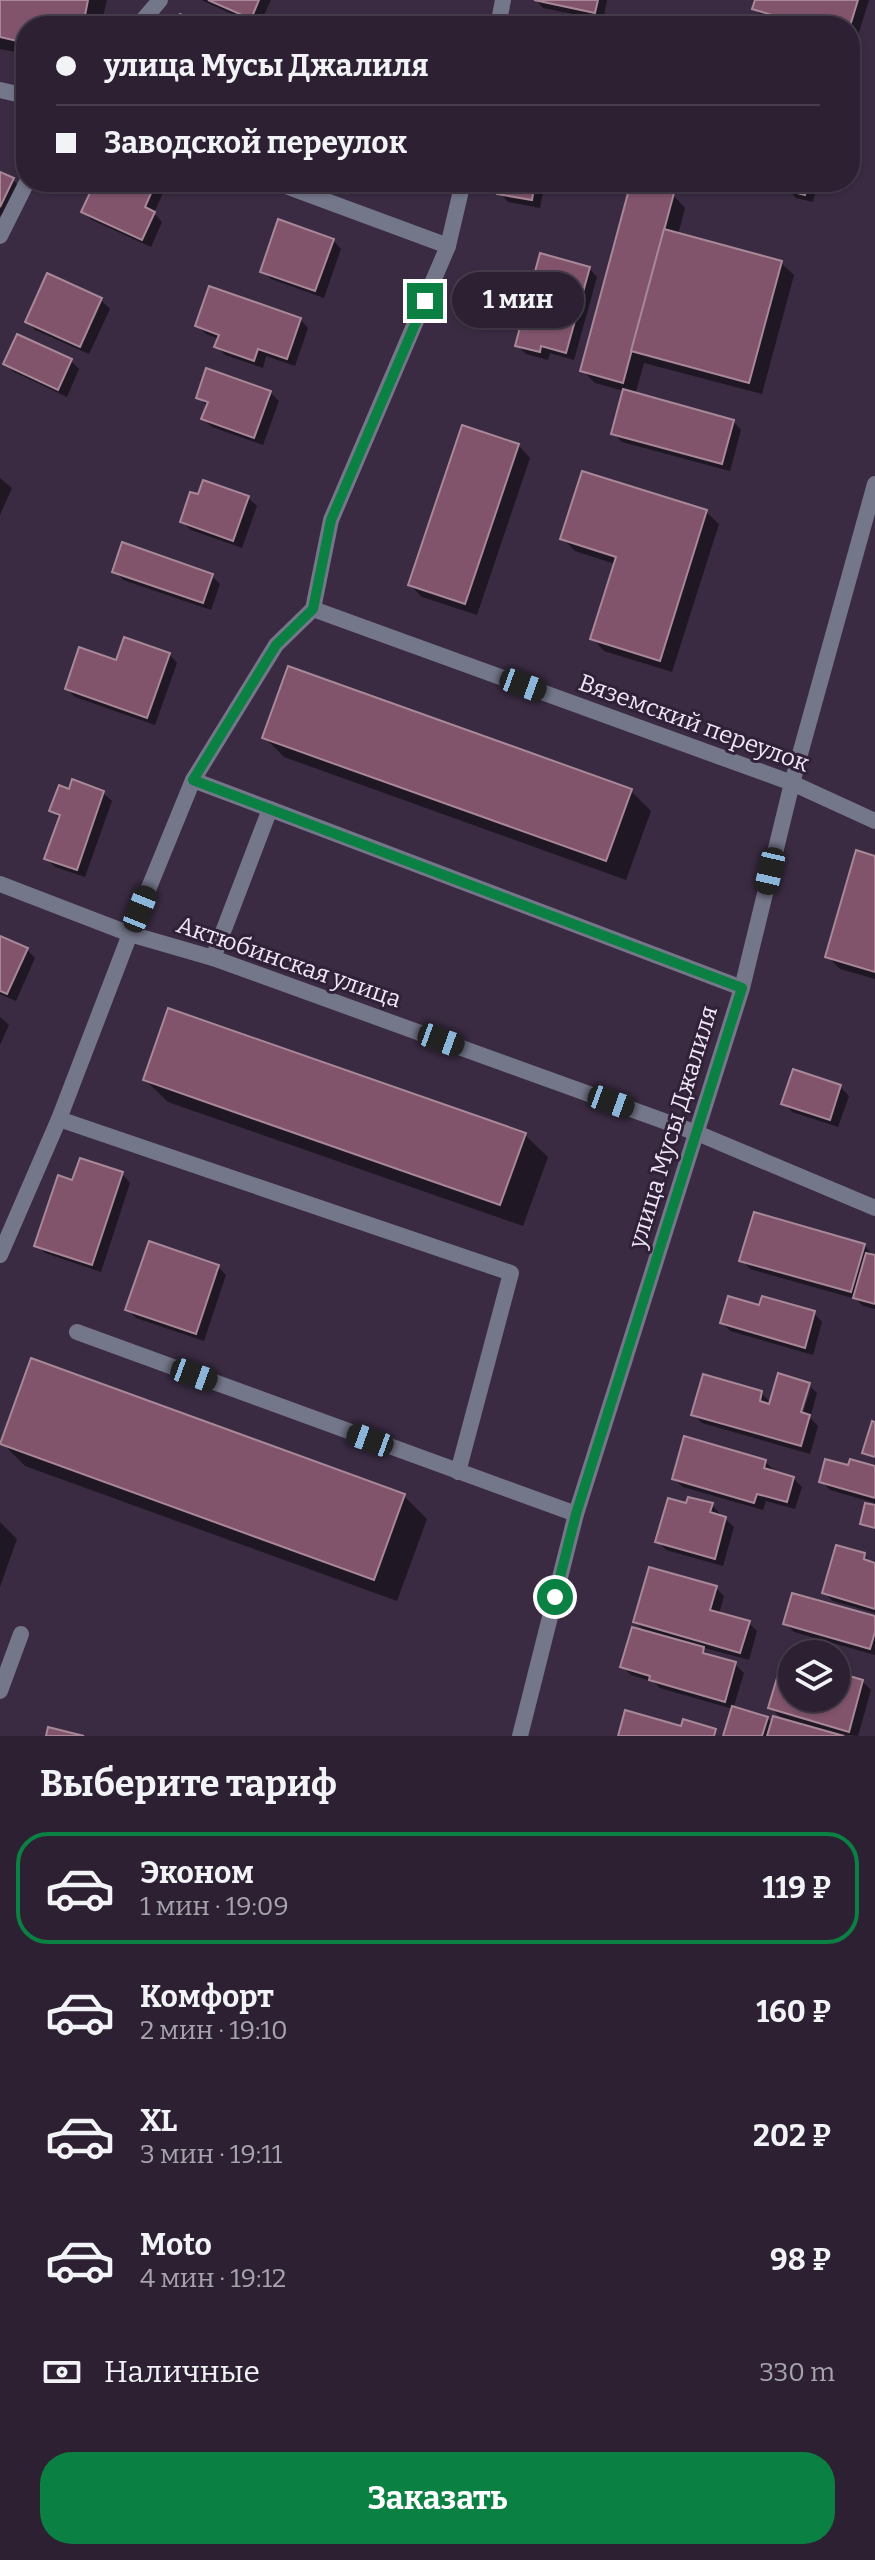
<!DOCTYPE html>
<html lang="ru">
<meta charset="utf-8">
<style>
body{margin:0;font-family:Bitter,serif;background:#34283a;color:#f1f3f6;height:100vh;display:flex;flex-direction:column;font-size:30px;white-space:nowrap}
*{box-sizing:border-box;margin:0}
p{font-size:26px;color:#a6a3ac}
.icon{flex:none;width:44px;height:44px;fill:none;stroke:currentColor;stroke-width:2;stroke-linecap:round;stroke-linejoin:round}
.map{position:relative;height:1736px;overflow:hidden}
.sheet{display:flex;flex-direction:column;background:#2c2032;flex:1}
.sheet>*{flex:none}
.guide{position:absolute;left:16px;top:16px;width:844px;height:176px;border-radius:32px;box-shadow:0 2px 6px #0004,0 0 0 2px #483e4d;display:grid;align-content:center;height:176px;padding:0 40px;background:#2c2032}
.fabs{position:absolute;left:778px;top:1640px;display:grid;gap:16px}
.fabs a{display:grid;place-items:center;width:72px;height:72px;border-radius:50%;background:#2c2032;box-shadow:0 2px 6px #0004,0 0 0 2px #483e4d;font-size:40px}
.end{position:absolute;width:36px;height:36px;margin:-18px;border:10px solid #0b8043;background:#fff;box-shadow:0 0 0 4px #fff}
.from{border-radius:50%}
.bubble{position:absolute;height:56px;border-radius:28px;background:#2c2032;box-shadow:0 2px 6px #0004,0 0 0 2px #483e4d;font-size:26px;font-weight:700;line-height:56px;text-align:center}
.car{position:absolute;width:24px;height:48px;margin:-24px -12px;border-radius:10px;box-shadow:0 0 6px 2px #0007;background:linear-gradient(#222 24%,#8ab4d8 0 40%,#222 0 76%,#8ab4d8 0 86%,#222 0)}
.guide b{display:flex;align-items:center;gap:28px;height:76px;font-size:30px}
.guide b+b{border-top:2px solid #483e4d}
.guide i{width:20px;height:20px;background:#f1f3f6}
ul{padding:0;list-style:none}
li{display:flex;align-items:center;gap:24px;height:112px;margin:0 16px 12px;padding:0 24px;border:4px solid transparent;border-radius:32px}
li div{flex:1}
li b{display:block;font-size:30px}
li em{font-style:normal;font-weight:700}
li.active{border-color:#0b8043}
li>.icon{width:72px;height:72px;stroke-width:1.5}
h2{padding:0 40px;font-size:36px;line-height:96px}
.pay{display:flex;align-items:center;gap:20px;height:88px;padding:0 40px;font-size:30px}
.pay p{margin-inline-start:auto}
.primary-button{display:flex;gap:16px;margin-top:auto;padding:16px 40px}
.primary-button a{flex:1;height:92px;border-radius:32px;background:#0b8043;color:#fff;font-size:32px;font-weight:700;line-height:92px;text-align:center}
.map>svg:first-child{display:block}
.shadow{fill:#0007;fill-rule:evenodd}
.building{fill:#81546c;stroke:#a88898;stroke-width:2}
.lines{fill:none;stroke-linecap:round;stroke-linejoin:round}
.service{stroke:#74768a;stroke-width:16}
.minor{stroke:#74768a;stroke-width:16}
.tertiary{stroke:#74768a;stroke-width:16}
.route{stroke:#0b8043;stroke-width:10}
.labels{text-anchor:middle;stroke-width:6;stroke-linejoin:round;paint-order:stroke}
.street-label{font-size:24px;fill:#efe6f5;stroke:#302138}
</style>
<div class="map">
<svg width="875" height="1736" viewBox="0 0 875 1736">
<rect width="100%" height="100%" fill="#3a2b42"/>
<g class="shadow">
<polygon points="0,0 107,0 101,26 26,26 26,54 0,49"/>
<polygon points="201,0 271,0 259,26"/>
<polygon points="536,0 607,0 603,20 543,8"/>
<polygon points="757,0 869,0 855,45 850,44 850,26 792,26 763,17 754,8"/>
<polygon points="0,174 13,180 21,188 7,218 0,215"/>
<polygon points="97,182 168,182 154,213 162,222 151,247 92,220 83,212"/>
<polygon points="502,182 545,182 540,208 508,202 500,193"/>
<polygon points="781,182 818,182 813,202 796,198 788,189 789,184"/>
<polygon points="673,195 685,208 678,235 781,263 794,275 762,394 644,363 635,395 733,421 741,430 730,471 622,442 613,433 624,391 595,383 582,370"/>
<polygon points="333,240 341,249 324,298 271,279 263,271"/>
<polygon points="589,268 597,277 574,360 550,353 548,360 526,354 517,345"/>
<polygon points="48,276 101,300 110,309 89,354 35,330 27,321"/>
<polygon points="300,319 308,328 295,366 266,356 263,368 225,355 216,346 219,339 206,334 198,326"/>
<polygon points="71,361 79,369 67,397 14,372 5,364"/>
<polygon points="270,392 279,401 263,445 212,427 203,419 208,407 198,397"/>
<polygon points="518,445 530,458 477,615 422,597 410,585"/>
<polygon points="0,478 12,488 0,515"/>
<polygon points="248,498 257,506 242,548 191,530 182,522"/>
<polygon points="706,512 719,524 672,672 604,651 592,638 615,564 575,551 563,539"/>
<polygon points="115,571 212,576 220,584 211,610 123,580"/>
<polygon points="169,654 177,663 155,725 75,697 67,689 117,663"/>
<polygon points="264,737 631,791 651,811 626,880 284,757"/>
<polygon points="70,792 103,793 112,801 85,877 55,867 46,858 60,819 52,811"/>
<polygon points="875,858 875,979 840,969 828,957"/>
<polygon points="0,938 27,950 35,958 16,1001 0,994"/>
<polygon points="0,1017 9,1025 0,1045"/>
<polygon points="794,1072 840,1087 849,1096 838,1127 792,1112 784,1103"/>
<polygon points="145,1080 525,1135 548,1157 523,1226 168,1102"/>
<polygon points="122,1174 130,1183 101,1272 45,1253 37,1245"/>
<polygon points="864,1245 872,1254 871,1256 875,1257 875,1309 863,1306 856,1299 750,1269 742,1260"/>
<polygon points="218,1267 226,1275 204,1341 136,1318 128,1310"/>
<polygon points="761,1308 814,1313 822,1322 813,1355 730,1331 722,1323"/>
<polygon points="32,1360 404,1496 427,1519 397,1601 25,1466 2,1443"/>
<path d="M 809,1385 L 817,1393 L 810,1418 L 818,1426 L 810,1454 L 702,1423 L 693,1414 L 761,1393 L 771,1403 ZM 806,1387 L 811,1387 L 800,1423 L 796,1421 Z"/>
<polygon points="765,1462 774,1470 773,1472 793,1478 802,1487 795,1509 766,1501 763,1510 683,1487 674,1479"/>
<polygon points="849,1468 875,1468 875,1503 830,1490 821,1481"/>
<polygon points="687,1505 712,1505 720,1514 719,1517 725,1519 734,1527 723,1566 666,1550 657,1541"/>
<polygon points="0,1522 17,1539 0,1587"/>
<polygon points="864,1555 875,1565 875,1613 833,1601 824,1593"/>
<polygon points="716,1588 724,1596 719,1614 749,1623 757,1631 749,1660 701,1647 712,1658 735,1664 744,1673 733,1709 767,1718 773,1724 784,1721 771,1708 792,1673 792,1698 836,1698 836,1674 862,1681 871,1690 858,1736 841,1734 843,1736 725,1736 733,1709 660,1688 654,1682 631,1675 623,1667 647,1633 635,1622"/>
<polygon points="875,1619 875,1655 794,1632 785,1623"/>
</g>
<g class="building">
<polygon points="0,0 88,0 83,26 26,26 26,43 0,37"/>
<polygon points="208,0 259,0 251,19"/>
<polygon points="534,0 598,0 595,13"/>
<polygon points="755,0 858,0 850,26 808,26 752,9"/>
<polygon points="180,14 206,26 175,26"/>
<polygon points="344,16 380,26 342,26"/>
<polygon points="530,16 579,26 528,26"/>
<polygon points="641,17 682,26 639,26"/>
<polygon points="0,172 14,178 0,207"/>
<polygon points="95,182 156,182 145,207 155,212 142,240 81,212"/>
<polygon points="500,182 535,182 532,200 497,194"/>
<polygon points="631,182 674,193 623,383 580,371"/>
<polygon points="788,182 808,182 805,195 786,190"/>
<polygon points="278,219 334,239 315,291 260,272"/>
<polygon points="664,229 782,261 749,383 631,351"/>
<polygon points="540,253 590,267 566,353 541,346 540,352 515,346"/>
<polygon points="47,273 102,298 80,347 25,322"/>
<polygon points="209,286 301,318 287,359 258,349 254,361 214,347 219,335 195,326"/>
<polygon points="17,334 72,359 58,390 3,364"/>
<polygon points="206,368 271,391 254,438 201,419 208,402 196,398"/>
<polygon points="623,389 734,420 722,464 611,434"/>
<polygon points="462,425 519,444 465,604 408,585"/>
<polygon points="582,471 707,510 660,661 590,639 616,557 560,539"/>
<polygon points="203,480 249,496 233,541 180,522 190,492 198,494"/>
<polygon points="122,542 213,574 203,603 112,572"/>
<polygon points="124,637 170,653 147,718 65,689 79,647 116,660"/>
<polygon points="288,666 632,789 606,861 262,738"/>
<polygon points="72,779 104,791 77,870 44,859 60,815 49,811 59,785 69,789"/>
<polygon points="856,850 875,856 875,972 825,957"/>
<polygon points="0,936 28,948 7,994 0,991"/>
<polygon points="168,1008 526,1133 500,1205 143,1080"/>
<polygon points="793,1069 841,1085 830,1120 781,1104"/>
<polygon points="80,1158 123,1172 92,1265 34,1246 58,1175 72,1180"/>
<polygon points="754,1212 865,1244 851,1292 739,1261"/>
<polygon points="149,1241 219,1265 196,1334 125,1310"/>
<polygon points="866,1253 875,1255 875,1304 853,1298"/>
<polygon points="728,1296 759,1305 762,1296 815,1311 805,1348 720,1323"/>
<polygon points="31,1358 405,1494 374,1580 0,1444"/>
<polygon points="778,1373 810,1383 801,1412 810,1415 801,1446 691,1415 703,1374 762,1391 760,1401 769,1404"/>
<polygon points="872,1421 875,1422 875,1457 862,1453"/>
<polygon points="684,1436 766,1460 764,1468 794,1477 787,1502 757,1494 754,1503 672,1479"/>
<polygon points="825,1459 848,1465 850,1459 875,1466 875,1498 819,1482"/>
<polygon points="688,1497 713,1503 710,1512 726,1517 715,1559 655,1542 668,1498 686,1503"/>
<polygon points="865,1503 875,1505 875,1528 860,1524"/>
<polygon points="836,1545 865,1553 864,1559 875,1563 875,1609 822,1593"/>
<polygon points="649,1567 717,1586 710,1610 750,1621 740,1653 633,1622"/>
<polygon points="792,1593 875,1616 875,1632 870,1649 783,1624"/>
<polygon points="632,1627 704,1647 703,1653 736,1662 725,1702 649,1680 650,1676 620,1667"/>
<polygon points="780,1668 792,1671 792,1698 836,1698 836,1672 863,1680 849,1732 768,1708"/>
<polygon points="732,1706 768,1717 762,1736 723,1736"/>
<polygon points="625,1710 681,1726 683,1719 716,1729 714,1736 618,1736"/>
<polygon points="773,1716 844,1736 767,1736"/>
<polygon points="48,1727 84,1736 46,1736"/>
</g>
<g class="lines">
<g class="service">
<polyline points="193,780 270,809"/>
<polyline points="213,958 270,809 742,988"/>
<polyline points="59,1119 511,1273 458,1472"/>
<polyline points="77,1332 576,1514"/>
<polyline points="0,1691 21,1634"/>
</g>
<g class="minor">
<polyline points="138,26 160,0"/>
<polyline points="498,26 503,0"/>
<polyline points="0,90 26,96"/>
<polyline points="275,182 448,246"/>
<polyline points="0,236 27,182"/>
<polyline points="313,609 792,783 875,821"/>
<polyline points="0,884 130,934 213,958 697,1133 875,1208"/>
<polyline points="0,1255 59,1119 130,934 193,780 276,645 313,609 331,520 448,246 463,182"/>
</g>
<polyline class="tertiary" points="520,1736 576,1514 742,988 792,783 875,484"/>
</g>
<g class="lines">
<polyline class="route" points="425,301 331,520 313,609 276,645 193,780 742,988 576,1514 555,1597"/>
</g>
<g class="labels">
<g class="street-label">
<text transform="translate(694 723) rotate(20)" y="8">Вяземский переулок</text>
<text transform="translate(289 962) rotate(19)" y="8">Актюбинская улица</text>
<text transform="translate(673 1127) rotate(-73)" y="8">улица Мусы Джалиля</text>
</g>
</g>
</svg>
<div class="fabs">
<a><svg class="icon" aria-label="layers" viewBox="0 0 24 24"><path d="M12 4l9 5-9 5-9-5zM3 14l9 5 9-5"/></svg></a>
</div>
<i class="end from" style="left:555px;top:1597px"></i>
<i class="end" style="left:425px;top:301px"></i>
<div class="bubble" style="left:452px;top:272px;width:132px">1 мин</div>
<i class="car" style="left:523px;top:685px;rotate:110deg"></i>
<i class="car" style="left:770px;top:871px;rotate:193deg"></i>
<i class="car" style="left:140px;top:909px;rotate:22deg"></i>
<i class="car" style="left:441px;top:1040px;rotate:110deg"></i>
<i class="car" style="left:611px;top:1102px;rotate:110deg"></i>
<i class="car" style="left:194px;top:1375px;rotate:110deg"></i>
<i class="car" style="left:370px;top:1440px;rotate:290deg"></i>
<div class="guide">
<b><i class="from"></i>улица Мусы Джалиля</b>
<b><i></i>Заводской переулок</b>
</div>
</div>
<section class="sheet">
<h2>Выберите тариф</h2>
<ul>
<li class="active"><svg class="icon" aria-label="car" viewBox="0 0 24 24"><path d="M5 17H2v-5l4-1 3-4h7l3 4 3 1v5h-3M9 17h6M6 11h13"/><circle cx="7" cy="17" r="2"/><circle cx="17" cy="17" r="2"/></svg><div><b>Эконом</b><p>1 мин · 19:09</p></div><em>119 ₽</em></li>
<li><svg class="icon" aria-label="car" viewBox="0 0 24 24"><path d="M5 17H2v-5l4-1 3-4h7l3 4 3 1v5h-3M9 17h6M6 11h13"/><circle cx="7" cy="17" r="2"/><circle cx="17" cy="17" r="2"/></svg><div><b>Комфорт</b><p>2 мин · 19:10</p></div><em>160 ₽</em></li>
<li><svg class="icon" aria-label="car" viewBox="0 0 24 24"><path d="M5 17H2v-5l4-1 3-4h7l3 4 3 1v5h-3M9 17h6M6 11h13"/><circle cx="7" cy="17" r="2"/><circle cx="17" cy="17" r="2"/></svg><div><b>XL</b><p>3 мин · 19:11</p></div><em>202 ₽</em></li>
<li><svg class="icon" aria-label="car" viewBox="0 0 24 24"><path d="M5 17H2v-5l4-1 3-4h7l3 4 3 1v5h-3M9 17h6M6 11h13"/><circle cx="7" cy="17" r="2"/><circle cx="17" cy="17" r="2"/></svg><div><b>Moto</b><p>4 мин · 19:12</p></div><em>98 ₽</em></li>
</ul>
<div class="pay"><svg class="icon" aria-label="cash" viewBox="0 0 24 24"><path d="M3 7h18v10H3z"/><circle cx="12" cy="12" r="2"/></svg>Наличные<p>330 m</p></div>
<div class="primary-button"><a>Заказать</a></div>
</section>
